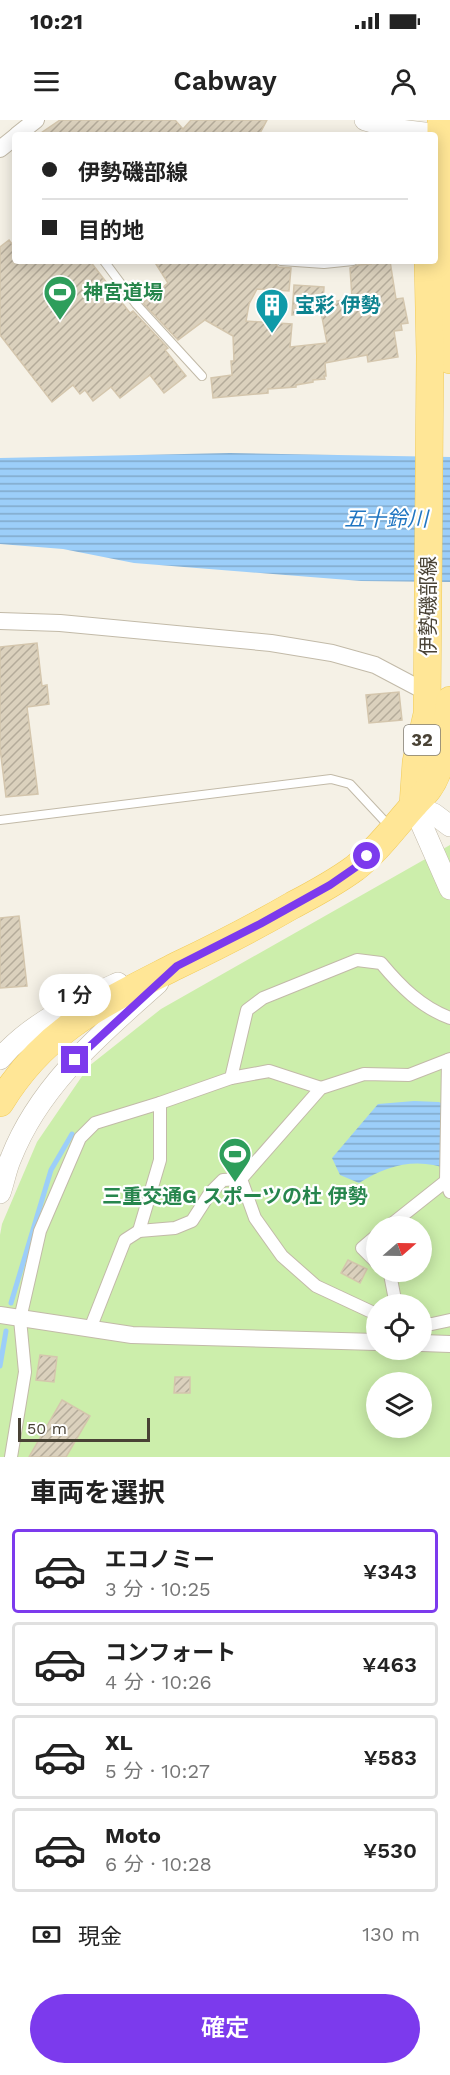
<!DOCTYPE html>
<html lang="ja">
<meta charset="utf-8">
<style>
body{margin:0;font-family:"Work Sans","Noto Sans JP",sans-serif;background:#f2f2f2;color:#222;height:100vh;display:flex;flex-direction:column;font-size:22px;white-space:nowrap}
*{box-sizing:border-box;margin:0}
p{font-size:20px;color:#767676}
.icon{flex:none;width:33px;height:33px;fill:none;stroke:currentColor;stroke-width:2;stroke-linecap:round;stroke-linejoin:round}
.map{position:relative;height:1337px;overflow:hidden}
.details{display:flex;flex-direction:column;background:#fff;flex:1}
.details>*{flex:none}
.top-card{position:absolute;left:12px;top:12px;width:426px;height:132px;border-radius:6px;box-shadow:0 3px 15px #0003;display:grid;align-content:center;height:132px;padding:0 30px;background:#fff}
.needle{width:39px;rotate:70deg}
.fabs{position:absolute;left:366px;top:1096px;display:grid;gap:12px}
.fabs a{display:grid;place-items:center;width:66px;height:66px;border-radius:50%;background:#fff;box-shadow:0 3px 15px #0003;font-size:30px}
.scale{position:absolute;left:18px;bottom:15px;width:132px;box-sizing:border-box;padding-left:6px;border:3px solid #494235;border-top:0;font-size:16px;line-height:21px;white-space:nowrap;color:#494235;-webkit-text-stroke:4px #fff;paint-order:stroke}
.end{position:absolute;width:27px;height:27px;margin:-14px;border:8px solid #7c3aed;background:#fff;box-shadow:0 0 0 3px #fff}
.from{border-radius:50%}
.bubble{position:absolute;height:42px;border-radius:21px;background:#fff;box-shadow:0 3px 15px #0003;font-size:20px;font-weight:600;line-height:42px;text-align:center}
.top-card b{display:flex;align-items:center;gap:21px;height:57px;font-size:22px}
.top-card b+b{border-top:2px solid #e0e0e0}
.top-card i{width:15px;height:15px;background:#222}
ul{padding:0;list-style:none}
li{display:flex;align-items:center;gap:18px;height:84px;margin:0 12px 9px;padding:0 18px;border:3px solid #e0e0e0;border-radius:6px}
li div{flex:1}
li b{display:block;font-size:22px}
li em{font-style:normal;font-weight:600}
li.current{border-color:#7c3aed}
li>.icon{width:54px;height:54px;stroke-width:1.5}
h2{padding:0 30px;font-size:27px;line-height:72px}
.pay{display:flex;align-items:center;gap:15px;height:66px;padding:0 30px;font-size:22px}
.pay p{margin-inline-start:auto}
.button{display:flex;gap:12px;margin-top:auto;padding:12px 30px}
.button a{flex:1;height:69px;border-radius:36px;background:#7c3aed;color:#fff;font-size:24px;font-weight:600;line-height:69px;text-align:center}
.status{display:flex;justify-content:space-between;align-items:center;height:42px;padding:0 30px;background:#fff;direction:ltr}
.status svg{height:16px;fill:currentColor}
header{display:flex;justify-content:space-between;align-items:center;height:78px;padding:0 30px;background:#fff;font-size:27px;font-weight:600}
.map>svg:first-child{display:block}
.pitch{fill:#cceeab;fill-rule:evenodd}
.water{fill:url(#water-rules)}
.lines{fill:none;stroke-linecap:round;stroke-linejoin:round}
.stream{stroke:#9ccef9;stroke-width:5}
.building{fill:url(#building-hatch);stroke:#d4c6ad;stroke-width:1.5}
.service-casing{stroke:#c2baa8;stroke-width:10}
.pedestrian-casing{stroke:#c2baa8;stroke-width:14}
.minor-casing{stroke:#c2baa8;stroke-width:18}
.tertiary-casing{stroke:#c2baa8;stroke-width:22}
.primary-casing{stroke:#f1cb58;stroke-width:28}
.service{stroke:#fff;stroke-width:8}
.pedestrian{stroke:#fff;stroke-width:12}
.minor{stroke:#fff;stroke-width:16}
.tertiary{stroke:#fff;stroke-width:21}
.primary{stroke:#ffe696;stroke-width:27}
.route{stroke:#7c3aed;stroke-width:8}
.labels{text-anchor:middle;stroke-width:4.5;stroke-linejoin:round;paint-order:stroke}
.shield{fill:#fff;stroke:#807b72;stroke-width:1.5}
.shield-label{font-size:18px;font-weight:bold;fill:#494235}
.leisure-label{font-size:20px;font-weight:bold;fill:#27864d;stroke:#fff;text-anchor:start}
.culture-label{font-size:20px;font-weight:bold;fill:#0d838f;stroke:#fff;text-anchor:start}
.street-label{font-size:20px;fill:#494235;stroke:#fff}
.water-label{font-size:21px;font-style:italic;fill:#2176c2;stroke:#fff}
</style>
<div class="status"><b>10:21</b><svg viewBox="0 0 49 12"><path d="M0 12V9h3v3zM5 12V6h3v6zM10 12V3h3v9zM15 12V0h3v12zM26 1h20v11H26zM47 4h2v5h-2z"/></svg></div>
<header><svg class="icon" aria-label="menu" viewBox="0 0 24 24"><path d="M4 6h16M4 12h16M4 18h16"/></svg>Cabway<svg class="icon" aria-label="person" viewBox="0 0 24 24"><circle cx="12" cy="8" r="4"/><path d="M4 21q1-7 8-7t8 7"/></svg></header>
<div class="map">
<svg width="450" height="1337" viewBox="0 0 450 1337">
<defs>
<pattern id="water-rules" width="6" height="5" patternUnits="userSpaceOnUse" patternTransform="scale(1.5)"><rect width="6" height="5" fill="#9ccef9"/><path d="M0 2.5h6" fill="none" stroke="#81a9ca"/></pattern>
<pattern id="building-hatch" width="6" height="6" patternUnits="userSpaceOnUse" patternTransform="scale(1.5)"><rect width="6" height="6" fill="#dbd1bd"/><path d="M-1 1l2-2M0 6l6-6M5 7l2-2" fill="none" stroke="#b4ab9a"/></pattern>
</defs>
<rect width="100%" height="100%" fill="#f5f1e6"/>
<path class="pitch" d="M 450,725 L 450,1337 L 0,1337 L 0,1115 L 2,1104 L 37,1022 L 89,946 L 161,889 ZM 376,1107 L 422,1107 L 422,1152 L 376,1152 ZM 376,1185 L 422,1185 L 422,1230 L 376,1230 ZM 376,1263 L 422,1263 L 422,1308 L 376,1308 Z"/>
<g class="water">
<polygon points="230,333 450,337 450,462 361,461 134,443 63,429 0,424 0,338"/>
<path d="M 414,981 L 439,982 L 450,988 L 450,1050 C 417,1037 388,1045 359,1063 L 340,1055 L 332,1038 L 378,984 Z"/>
</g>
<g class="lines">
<g class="stream">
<polyline points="11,1183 51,1050 72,1014"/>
<polyline points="0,1246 6,1211"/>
</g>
</g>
<g class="building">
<polygon points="60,0 175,0 183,9 191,0 267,0 259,15 38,15"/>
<polygon points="9,120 15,128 15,141 90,141 130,193 133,191 168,228 165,230 186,256 164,273 150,255 120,278 111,267 93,281 85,270 80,274 73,265 52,282 0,215 0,127"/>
<polygon points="154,141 257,141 275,143 278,147 291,148 289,171 257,169 249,184 246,201 292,204 290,227 327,223 321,192 292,195 294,165 324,167 323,184 352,178 350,148 358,145 371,144 370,141 390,141 396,179 403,178 408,203 401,204 402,210 394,211 398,237 368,242 367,235 325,243 326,256 324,256 325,259 313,260 313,262 296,265 296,267 268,269 268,273 213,278 211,258 232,255 231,241 234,241 233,216 205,200 178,220 143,183 168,163"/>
<polygon points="37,523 42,566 47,565 49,584 27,587 38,674 6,677 0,628 0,527"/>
<polygon points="399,572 402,600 369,603 366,575"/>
<polygon points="19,796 27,866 0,868 0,798"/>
<polygon points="348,1140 367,1149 360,1163 341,1153"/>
<polygon points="40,1235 57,1237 54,1262 36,1260"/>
<polygon points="175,1257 190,1257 190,1273 174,1273"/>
<polygon points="62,1280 90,1296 66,1337 29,1337"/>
</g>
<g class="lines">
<defs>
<g id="service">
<polyline points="104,141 136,184 202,256"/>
<polyline points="281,141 324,144 353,141"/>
<polyline points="0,700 331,659 350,664 391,708"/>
</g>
<g id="pedestrian">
<polyline points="448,940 446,1061 450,1072"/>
<polyline points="231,958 269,951 321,968"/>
<polyline points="388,1107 446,1061"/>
<polyline points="139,1111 160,1040 160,983"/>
<polyline points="376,1116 362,1128 376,1142"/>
<polyline points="388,1152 390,1154 396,1185"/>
<polyline points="376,1194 316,1166 282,1136 255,1098 241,1059 321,968 364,954 409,955 450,939"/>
<polyline points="422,1204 432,1204 450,1200"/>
<polyline points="90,1209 125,1120 139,1111 175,1108 192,1101 210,1073 223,1060 241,1059"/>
<path d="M 11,1337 L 25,1252 L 20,1199 L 40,1111 L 80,1018 L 95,1003 L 160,983 L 231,958 L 247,890 L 263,878 L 357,840 L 381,843 C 401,867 421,887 450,898"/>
</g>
<g id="minor">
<polyline points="17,15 36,0"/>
<polyline points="0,29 15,17"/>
<polyline points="0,501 60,503 271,523 332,533 375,545 428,573"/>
<polyline points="0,1195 132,1215 376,1222"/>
<polyline points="422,1223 450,1224"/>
</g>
<g id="tertiary">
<polyline points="365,0 400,10 450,16"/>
<polyline points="413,685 450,769"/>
<polyline points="413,685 434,694 450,706"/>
<path d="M 0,939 C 30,903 77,882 118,863"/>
<path d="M 0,1073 C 4,1062 6,1049 11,1038 C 40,964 101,914 158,863"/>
</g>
<g id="primary">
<polyline points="441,0 441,16 450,58 450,240"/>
<polyline points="413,685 416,642 427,594 430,236 428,141"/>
<path d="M 0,983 C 45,909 102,884 176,846 C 216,827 255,807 293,785 C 314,774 336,762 355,748 C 378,730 395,706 414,685 C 419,679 425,674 429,668 C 445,646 447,606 450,580"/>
</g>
</defs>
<use href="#service" class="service-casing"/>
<use href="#pedestrian" class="pedestrian-casing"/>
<use href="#minor" class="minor-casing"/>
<use href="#tertiary" class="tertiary-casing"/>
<use href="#primary" class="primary-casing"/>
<use href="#service" class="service"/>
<use href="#pedestrian" class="pedestrian"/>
<use href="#minor" class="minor"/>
<use href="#tertiary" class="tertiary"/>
<use href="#primary" class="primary"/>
</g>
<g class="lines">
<polyline class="route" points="75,940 177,846 260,804 330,765 356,747 367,736"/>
</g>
<defs>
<symbol id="stadium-pin" viewBox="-11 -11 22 30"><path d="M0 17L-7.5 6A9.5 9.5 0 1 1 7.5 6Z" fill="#2e9e5b" stroke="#fff"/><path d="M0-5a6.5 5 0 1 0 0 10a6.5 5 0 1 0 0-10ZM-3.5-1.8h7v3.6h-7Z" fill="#fff"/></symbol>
<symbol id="building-pin" viewBox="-11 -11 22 30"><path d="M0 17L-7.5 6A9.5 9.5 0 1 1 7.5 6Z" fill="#0f9aa8" stroke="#fff"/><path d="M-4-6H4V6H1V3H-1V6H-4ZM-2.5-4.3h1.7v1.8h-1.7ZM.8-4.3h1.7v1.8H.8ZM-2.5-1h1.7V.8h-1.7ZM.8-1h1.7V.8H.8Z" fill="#fff"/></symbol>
</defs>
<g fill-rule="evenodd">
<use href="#stadium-pin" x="41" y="153" width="38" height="52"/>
<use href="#building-pin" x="253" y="166" width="38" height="52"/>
<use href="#stadium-pin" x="216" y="1015" width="38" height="52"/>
</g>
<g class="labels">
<rect class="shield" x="404" y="605" width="36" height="30" rx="4.5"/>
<g class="shield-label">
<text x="422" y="626">32</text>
</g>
<g class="leisure-label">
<text x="83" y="179">神宮道場</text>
<text x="235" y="1083" text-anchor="middle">三重交通G スポーツの杜 伊勢</text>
</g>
<g class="culture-label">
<text x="295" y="192">宝彩 伊勢</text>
</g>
<g class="street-label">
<text transform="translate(428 486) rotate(-90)" y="7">伊勢磯部線</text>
</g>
<g class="water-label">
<text x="386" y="406">五十鈴川</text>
</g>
</g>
</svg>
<div class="fabs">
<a><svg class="needle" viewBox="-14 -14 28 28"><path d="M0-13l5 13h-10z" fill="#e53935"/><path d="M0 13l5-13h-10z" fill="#767676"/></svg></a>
<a><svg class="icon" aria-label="locate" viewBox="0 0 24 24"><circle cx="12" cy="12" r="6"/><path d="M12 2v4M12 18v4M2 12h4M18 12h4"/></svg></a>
<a><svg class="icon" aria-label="layers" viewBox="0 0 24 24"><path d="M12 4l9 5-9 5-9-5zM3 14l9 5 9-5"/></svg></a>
</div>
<div class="scale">50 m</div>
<i class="end from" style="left:367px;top:736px"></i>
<i class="end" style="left:75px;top:940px"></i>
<div class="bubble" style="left:39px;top:854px;width:72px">1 分</div>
<div class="top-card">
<b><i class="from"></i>伊勢磯部線</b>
<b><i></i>目的地</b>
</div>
</div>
<section class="details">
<h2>車両を選択</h2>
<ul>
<li class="current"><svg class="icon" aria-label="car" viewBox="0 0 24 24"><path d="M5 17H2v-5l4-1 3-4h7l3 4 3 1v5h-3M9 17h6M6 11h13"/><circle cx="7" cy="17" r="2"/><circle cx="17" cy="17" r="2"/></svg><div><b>エコノミー</b><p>3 分 · 10:25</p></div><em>¥343</em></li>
<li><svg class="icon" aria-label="car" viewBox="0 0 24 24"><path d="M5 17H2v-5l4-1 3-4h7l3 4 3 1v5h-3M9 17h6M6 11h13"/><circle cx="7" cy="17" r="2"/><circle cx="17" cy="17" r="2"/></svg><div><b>コンフォート</b><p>4 分 · 10:26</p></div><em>¥463</em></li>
<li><svg class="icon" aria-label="car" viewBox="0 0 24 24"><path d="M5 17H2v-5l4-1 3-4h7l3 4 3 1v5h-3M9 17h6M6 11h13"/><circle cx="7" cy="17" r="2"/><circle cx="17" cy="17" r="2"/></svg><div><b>XL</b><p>5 分 · 10:27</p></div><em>¥583</em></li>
<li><svg class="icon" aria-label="car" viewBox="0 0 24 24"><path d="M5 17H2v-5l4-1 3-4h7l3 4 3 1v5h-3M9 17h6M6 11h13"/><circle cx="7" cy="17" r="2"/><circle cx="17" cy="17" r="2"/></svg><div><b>Moto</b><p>6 分 · 10:28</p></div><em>¥530</em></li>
</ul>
<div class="pay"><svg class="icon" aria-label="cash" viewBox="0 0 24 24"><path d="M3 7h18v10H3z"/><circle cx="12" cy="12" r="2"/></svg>現金<p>130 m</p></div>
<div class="button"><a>確定</a></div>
</section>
